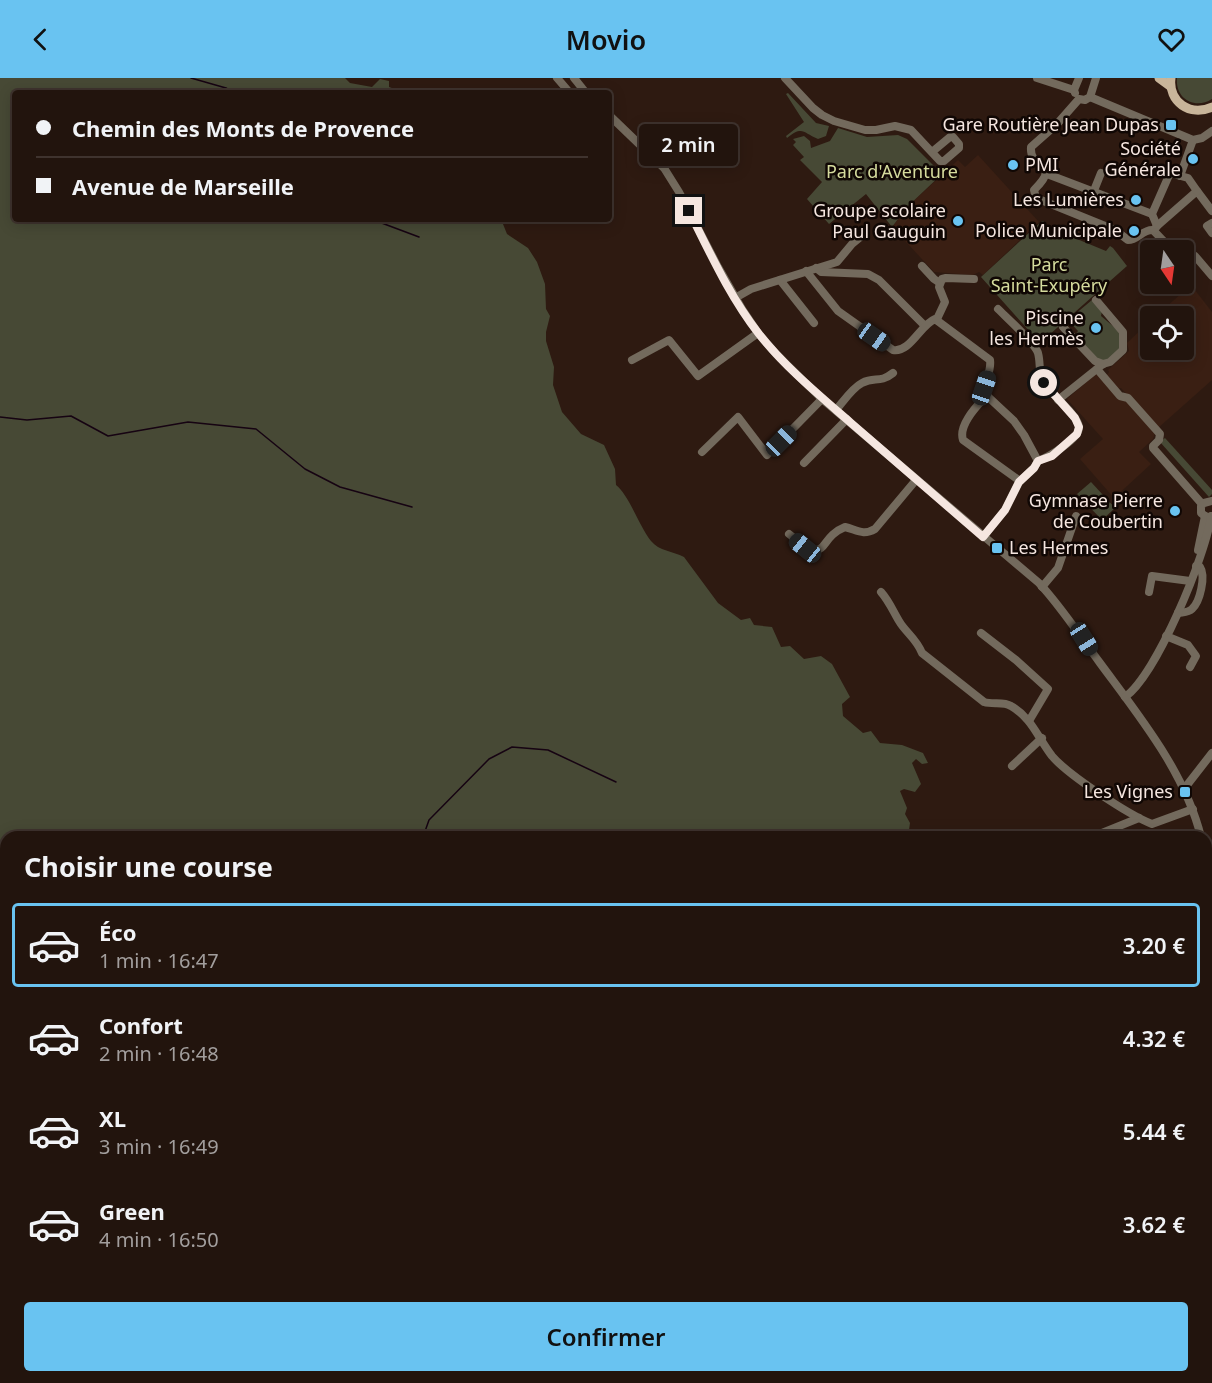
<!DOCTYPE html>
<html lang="fr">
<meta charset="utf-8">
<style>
body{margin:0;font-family:"Noto Sans",sans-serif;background:#2e211b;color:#f1f3f6;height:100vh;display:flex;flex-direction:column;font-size:22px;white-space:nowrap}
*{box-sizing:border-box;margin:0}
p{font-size:20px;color:#a29e9d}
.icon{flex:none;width:33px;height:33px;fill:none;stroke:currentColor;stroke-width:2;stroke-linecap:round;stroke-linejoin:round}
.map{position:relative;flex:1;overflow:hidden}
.panel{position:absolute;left:0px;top:753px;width:1212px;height:552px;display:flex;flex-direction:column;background:#22140d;border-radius:18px 18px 0 0;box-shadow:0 3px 15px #0003,0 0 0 2px #3f332e}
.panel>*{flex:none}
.banner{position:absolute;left:12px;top:12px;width:600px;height:132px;border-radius:6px;box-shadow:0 3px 15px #0003,0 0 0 2px #3f332e;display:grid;align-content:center;height:132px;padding:0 24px;background:#22140d}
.needle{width:39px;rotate:167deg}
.buttons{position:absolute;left:1140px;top:162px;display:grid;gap:12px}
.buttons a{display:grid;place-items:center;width:54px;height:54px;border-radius:6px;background:#22140d;box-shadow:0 3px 15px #0003,0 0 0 2px #3f332e;font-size:30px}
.end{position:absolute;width:27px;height:27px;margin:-14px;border:8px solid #f5e6e0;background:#111;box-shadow:0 0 0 3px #111}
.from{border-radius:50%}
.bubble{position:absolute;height:42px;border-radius:6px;background:#22140d;box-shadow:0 3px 15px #0003,0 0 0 2px #3f332e;font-size:20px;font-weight:600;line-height:42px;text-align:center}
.car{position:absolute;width:18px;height:36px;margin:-18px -9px;border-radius:8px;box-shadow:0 0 4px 2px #0007;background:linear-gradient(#222 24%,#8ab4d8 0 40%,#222 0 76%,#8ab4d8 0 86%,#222 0)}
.banner b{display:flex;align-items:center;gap:21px;height:57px;font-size:22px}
.banner b+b{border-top:2px solid #3f332e}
.banner i{width:15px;height:15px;background:#f1f3f6}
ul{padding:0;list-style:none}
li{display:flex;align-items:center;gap:18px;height:84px;margin:0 12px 9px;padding:0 12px;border:3px solid transparent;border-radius:6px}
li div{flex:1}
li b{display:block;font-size:22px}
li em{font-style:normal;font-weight:600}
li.on{border-color:#69c3f1}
li>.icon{width:54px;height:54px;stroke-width:1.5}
h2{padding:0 24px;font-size:27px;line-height:72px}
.primary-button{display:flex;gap:12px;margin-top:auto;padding:12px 24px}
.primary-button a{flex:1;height:69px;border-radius:6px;background:#69c3f1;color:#111;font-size:24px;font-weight:600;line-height:69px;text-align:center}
header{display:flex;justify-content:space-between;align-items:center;height:78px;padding:0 24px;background:#69c3f1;color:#111;font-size:27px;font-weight:600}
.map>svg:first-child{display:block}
.built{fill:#3a1f13}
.green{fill:#474935}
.forest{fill:#454727}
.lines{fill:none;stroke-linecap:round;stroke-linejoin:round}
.stream{stroke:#160312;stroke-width:1.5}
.minor{stroke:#736a5d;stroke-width:8}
.major{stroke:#c8b59a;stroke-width:9}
.route{stroke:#f5e6e0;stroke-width:8}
.poi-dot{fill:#69c3f1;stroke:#100704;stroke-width:2}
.labels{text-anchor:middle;stroke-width:5;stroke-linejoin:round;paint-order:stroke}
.poi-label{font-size:18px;fill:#f5e6e0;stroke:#100704;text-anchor:end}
.park-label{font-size:18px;fill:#d5db9d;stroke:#100704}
</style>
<header><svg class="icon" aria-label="back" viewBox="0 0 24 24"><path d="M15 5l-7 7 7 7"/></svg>Movio<svg class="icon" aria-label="heart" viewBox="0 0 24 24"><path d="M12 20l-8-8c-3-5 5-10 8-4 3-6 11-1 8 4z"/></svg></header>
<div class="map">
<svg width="1212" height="1305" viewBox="0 0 1212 1305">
<rect width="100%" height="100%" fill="#2e1a11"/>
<g class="built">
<polygon points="978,77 1039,144 983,197 979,194 973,197 934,194 892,149 907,129 958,82 965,89"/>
<polygon points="1191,207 1212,234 1212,302 1158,350 1121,310 1118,311 1106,298 1109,294 1108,292 1129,273 1127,265 1150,243 1150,272 1184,272 1184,238 1156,238"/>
<polygon points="1097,295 1127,322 1155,355 1153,361 1139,374 1151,386 1114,420 1080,381 1103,361 1067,321"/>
</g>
<g class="green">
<path d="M 0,0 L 345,0 L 350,5 L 372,9 L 380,1 L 389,3 L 389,9 L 406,15 L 15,15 L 15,141 L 501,141 L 507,156 L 528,170 L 537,184 L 545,206 L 546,231 L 550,238 L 546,254 L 546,263 L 554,289 L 553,307 L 562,334 L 581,356 L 604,367 L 615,391 L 616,407 C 629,417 639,448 651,463 C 659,473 673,473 684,479 L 718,525 L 741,542 L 750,540 L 754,547 L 772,549 L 781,569 L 790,568 L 804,581 L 821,578 L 832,586 L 850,619 L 842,626 L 843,638 L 863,655 L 871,653 L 880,665 L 902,667 L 923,675 L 928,685 L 922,686 L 916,681 L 912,685 L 921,706 L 915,714 L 904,711 L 900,713 L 907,730 L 905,736 L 910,745 L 908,759 L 6,759 L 6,1299 L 1025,1299 L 1008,1305 L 0,1305 Z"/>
<path d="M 1177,0 L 1212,0 L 1212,21 C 1195,32 1175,21 1177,0 Z"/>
<path d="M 788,15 L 816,45 L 829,48 L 826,58 L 818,61 C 803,55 803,47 787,60 L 786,58 L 804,44 L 786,16 Z"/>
<polygon points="838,50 867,59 898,57 907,61 942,96 907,129 892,149 866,116 829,146 807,121 822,104 800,82 804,79 793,67 796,64 793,61 804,58 810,63 811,70 830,63"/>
<polygon points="1042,143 1044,143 1043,147 1106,173 1110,168 1113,170 1127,188 1040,265 981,199"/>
<path d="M 1092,222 L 1102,233 L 1101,238 L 1120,254 L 1120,271 C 1113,277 1107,286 1098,281 L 1075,257 L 1078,253 L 1068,242 Z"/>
<polygon points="1165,360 1212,412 1212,416 1209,419 1160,364"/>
<polygon points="1091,404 1115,430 1102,442 1077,416"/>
</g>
<polygon class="forest" points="1025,1299 1082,1299 1079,1305 1008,1305"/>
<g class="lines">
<g class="stream">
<polyline points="191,0 226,10 234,15"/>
<polyline points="371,141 419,159"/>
<polyline points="0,339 27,342 71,338 108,358 188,344 256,351 305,391 340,409 412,429"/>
<polyline points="423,759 429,742 489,681 512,669 548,672 616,704"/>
<polyline points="0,777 6,777"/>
<polyline points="0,1135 6,1134"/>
<polyline points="319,1299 323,1305"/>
<polyline points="411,1299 416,1305"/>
<polyline points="622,1299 641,1305"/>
<polyline points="863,1299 866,1305"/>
<polyline points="956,1299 965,1305"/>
</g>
<g class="minor">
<polyline points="557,0 570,15"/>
<polyline points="574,0 586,15"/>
<polyline points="785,0 813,30 822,37 834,43 865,52 876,52 895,48 911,52 940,83 944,83 959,70 959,66 953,59 950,59 932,74"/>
<polyline points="1037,0 1074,12"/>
<path d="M 1096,0 L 1090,19 L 1085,22 L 1079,21 L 1057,46 L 1031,69 C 1029,93 1063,83 1034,112 L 1036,120 L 1115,152 L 1128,162 C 1138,162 1143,151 1153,152 L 1172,172"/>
<polyline points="1075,15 1074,12 1079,0"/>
<polyline points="1090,19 1193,62 1202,60 1212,53"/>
<path d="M 609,37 L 664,90 L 679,114 L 718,189 L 742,231 L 758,255 L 776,276 L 822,321 L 1039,505 C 1063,531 1079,557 1100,585 C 1139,638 1185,694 1201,759"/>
<polyline points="1047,96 1152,136"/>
<polyline points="1180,98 1193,62"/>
<polyline points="1095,110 1101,95"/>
<polyline points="1212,145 1207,148 1212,155"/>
<polyline points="1157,148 1197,113 1212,133"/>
<polyline points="1154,152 1157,148 1152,136 1170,95 1188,100 1197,113"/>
<polyline points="1184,182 1190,178 1195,178 1212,198"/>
<polyline points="922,188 934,201 940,205"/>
<polyline points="816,190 821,194 868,196 879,202 925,248"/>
<path d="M 806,193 L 838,233 L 893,272 C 910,275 920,247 935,241 L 990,282 C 992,294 983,304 985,316 L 1014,343 L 1024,357 L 1038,383"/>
<polyline points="780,202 814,245"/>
<polyline points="735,220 751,211 837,184 852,166 863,157"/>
<polyline points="937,241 945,224 939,209 942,201 946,200 974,201"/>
<polyline points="1063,249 1095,283 1103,286"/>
<polyline points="632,282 669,262 698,298 758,255"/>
<polyline points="1097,291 1120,318 1128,320 1160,356 1159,362 1153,368 1153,370 1202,426"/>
<path d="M 986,318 C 977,328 958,347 963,362 L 1020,403"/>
<polyline points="1058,322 1103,286 1110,284 1123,272 1123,254 1096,222"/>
<path d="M 836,332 C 843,324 852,310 862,305 C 875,298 879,306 893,295"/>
<polyline points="702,374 738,339 767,377 822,321"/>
<polyline points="804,385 847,341"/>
<polyline points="1205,438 1201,435 1201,428 1204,425 1212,423"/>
<path d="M 789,456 C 831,490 815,461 845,449 C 857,452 863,458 875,451 L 916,402"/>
<path d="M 983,459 L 1005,432 L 1019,404 L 1034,390 L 1038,383 C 1048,379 1080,361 1079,349 C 1078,337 1052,317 1044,306 C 1038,296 1041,286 1038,275 C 1035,265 1007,240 998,231"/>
<polyline points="1198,472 1205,438"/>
<polyline points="1042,509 1058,490 1076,438"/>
<path d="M 881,514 C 889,523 893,533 899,543 C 906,555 916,560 922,575 L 984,624 C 993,627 1003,623 1011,628 C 1032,640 1038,660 1052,678 C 1068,697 1129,737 1152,746 L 1193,731"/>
<polyline points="1149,514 1152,498 1190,503"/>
<path d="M 1178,535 C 1183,534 1188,535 1192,531 C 1200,524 1206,498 1200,489 L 1196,488"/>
<polyline points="981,555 1016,582 1048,611 1029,643"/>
<polyline points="1166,558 1188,567 1196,578 1190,589"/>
<path d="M 1125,619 C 1157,596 1206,477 1211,438"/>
<polyline points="1012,688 1042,660"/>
<polyline points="1184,711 1212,675"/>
<polyline points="1092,759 1139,740"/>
<polyline points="1206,784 1212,810"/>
<polyline points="1206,943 1212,942"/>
<polyline points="1206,1246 1212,1254"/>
</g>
<g class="major">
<polyline points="1159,0 1170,8"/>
<path d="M 1171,0 C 1168,24 1190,39 1212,29"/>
</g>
</g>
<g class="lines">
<path class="route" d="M 689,133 C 710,175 730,219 759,256 C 786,290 819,317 851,345 C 895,383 939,421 983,459 L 1005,432 L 1019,404 L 1034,390 L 1038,383 L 1052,378 L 1077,356 L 1079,349 L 1075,340 L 1044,305"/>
</g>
<g class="poi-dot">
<rect x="1165" y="41" width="12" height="12" rx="3"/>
<circle cx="1193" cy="81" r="6"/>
<circle cx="1013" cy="87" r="6"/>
<circle cx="1136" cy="122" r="6"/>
<circle cx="958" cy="143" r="6"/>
<circle cx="1134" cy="153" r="6"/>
<circle cx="1096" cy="250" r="6"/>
<circle cx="1175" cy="433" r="6"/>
<rect x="991" y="464" width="12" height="12" rx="3"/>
<rect x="1179" y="708" width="12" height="12" rx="3"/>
</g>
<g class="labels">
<g class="poi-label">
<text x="1159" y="53">Gare Routière Jean Dupas</text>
<text x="1181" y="77">Société<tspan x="1181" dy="21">Générale</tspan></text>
<text x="1025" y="93" text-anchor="start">PMI</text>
<text x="1124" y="128">Les Lumières</text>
<text x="946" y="139">Groupe scolaire<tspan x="946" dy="21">Paul Gauguin</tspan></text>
<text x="1122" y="159">Police Municipale</text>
<text x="1084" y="246">Piscine<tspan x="1084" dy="21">les Hermès</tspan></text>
<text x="1163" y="429">Gymnase Pierre<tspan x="1163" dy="21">de Coubertin</tspan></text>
<text x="1009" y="476" text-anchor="start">Les Hermes</text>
<text x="1173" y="720">Les Vignes</text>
</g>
<g class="park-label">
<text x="892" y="100">Parc d'Aventure</text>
<text x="1049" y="193">Parc<tspan x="1049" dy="21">Saint-Exupéry</tspan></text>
</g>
</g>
</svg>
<div class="buttons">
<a><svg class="needle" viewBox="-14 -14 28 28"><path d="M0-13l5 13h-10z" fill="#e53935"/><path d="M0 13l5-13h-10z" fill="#a29e9d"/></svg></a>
<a><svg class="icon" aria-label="locate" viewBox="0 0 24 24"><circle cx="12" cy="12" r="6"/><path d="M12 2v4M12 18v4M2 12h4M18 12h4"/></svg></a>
</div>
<i class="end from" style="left:1044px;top:305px"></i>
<i class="end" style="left:689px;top:133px"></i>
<div class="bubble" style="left:639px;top:46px;width:99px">2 min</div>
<i class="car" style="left:874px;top:259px;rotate:125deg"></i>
<i class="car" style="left:984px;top:310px;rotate:19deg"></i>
<i class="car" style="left:781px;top:363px;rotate:45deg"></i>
<i class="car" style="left:805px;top:470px;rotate:309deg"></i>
<i class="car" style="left:1084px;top:561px;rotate:148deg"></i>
<div class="banner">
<b><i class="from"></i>Chemin des Monts de Provence</b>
<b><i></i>Avenue de Marseille</b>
</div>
<section class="panel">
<h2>Choisir une course</h2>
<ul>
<li class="on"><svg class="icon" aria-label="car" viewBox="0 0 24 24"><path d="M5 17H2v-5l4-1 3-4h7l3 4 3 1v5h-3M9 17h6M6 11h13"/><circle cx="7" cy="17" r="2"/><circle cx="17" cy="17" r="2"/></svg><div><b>Éco</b><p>1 min · 16:47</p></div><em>3.20 €</em></li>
<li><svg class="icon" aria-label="car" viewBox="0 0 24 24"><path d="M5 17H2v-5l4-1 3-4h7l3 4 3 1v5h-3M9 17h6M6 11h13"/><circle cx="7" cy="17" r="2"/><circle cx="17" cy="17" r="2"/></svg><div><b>Confort</b><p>2 min · 16:48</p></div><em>4.32 €</em></li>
<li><svg class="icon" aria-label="car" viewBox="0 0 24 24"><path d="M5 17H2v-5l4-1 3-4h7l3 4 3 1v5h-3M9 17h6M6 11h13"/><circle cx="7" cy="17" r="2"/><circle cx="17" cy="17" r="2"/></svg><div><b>XL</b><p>3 min · 16:49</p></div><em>5.44 €</em></li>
<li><svg class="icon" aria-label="car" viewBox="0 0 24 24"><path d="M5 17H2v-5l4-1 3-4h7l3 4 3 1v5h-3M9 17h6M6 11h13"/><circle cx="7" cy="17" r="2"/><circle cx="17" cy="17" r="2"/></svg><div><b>Green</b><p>4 min · 16:50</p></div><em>3.62 €</em></li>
</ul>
<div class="primary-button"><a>Confirmer</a></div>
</section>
</div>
